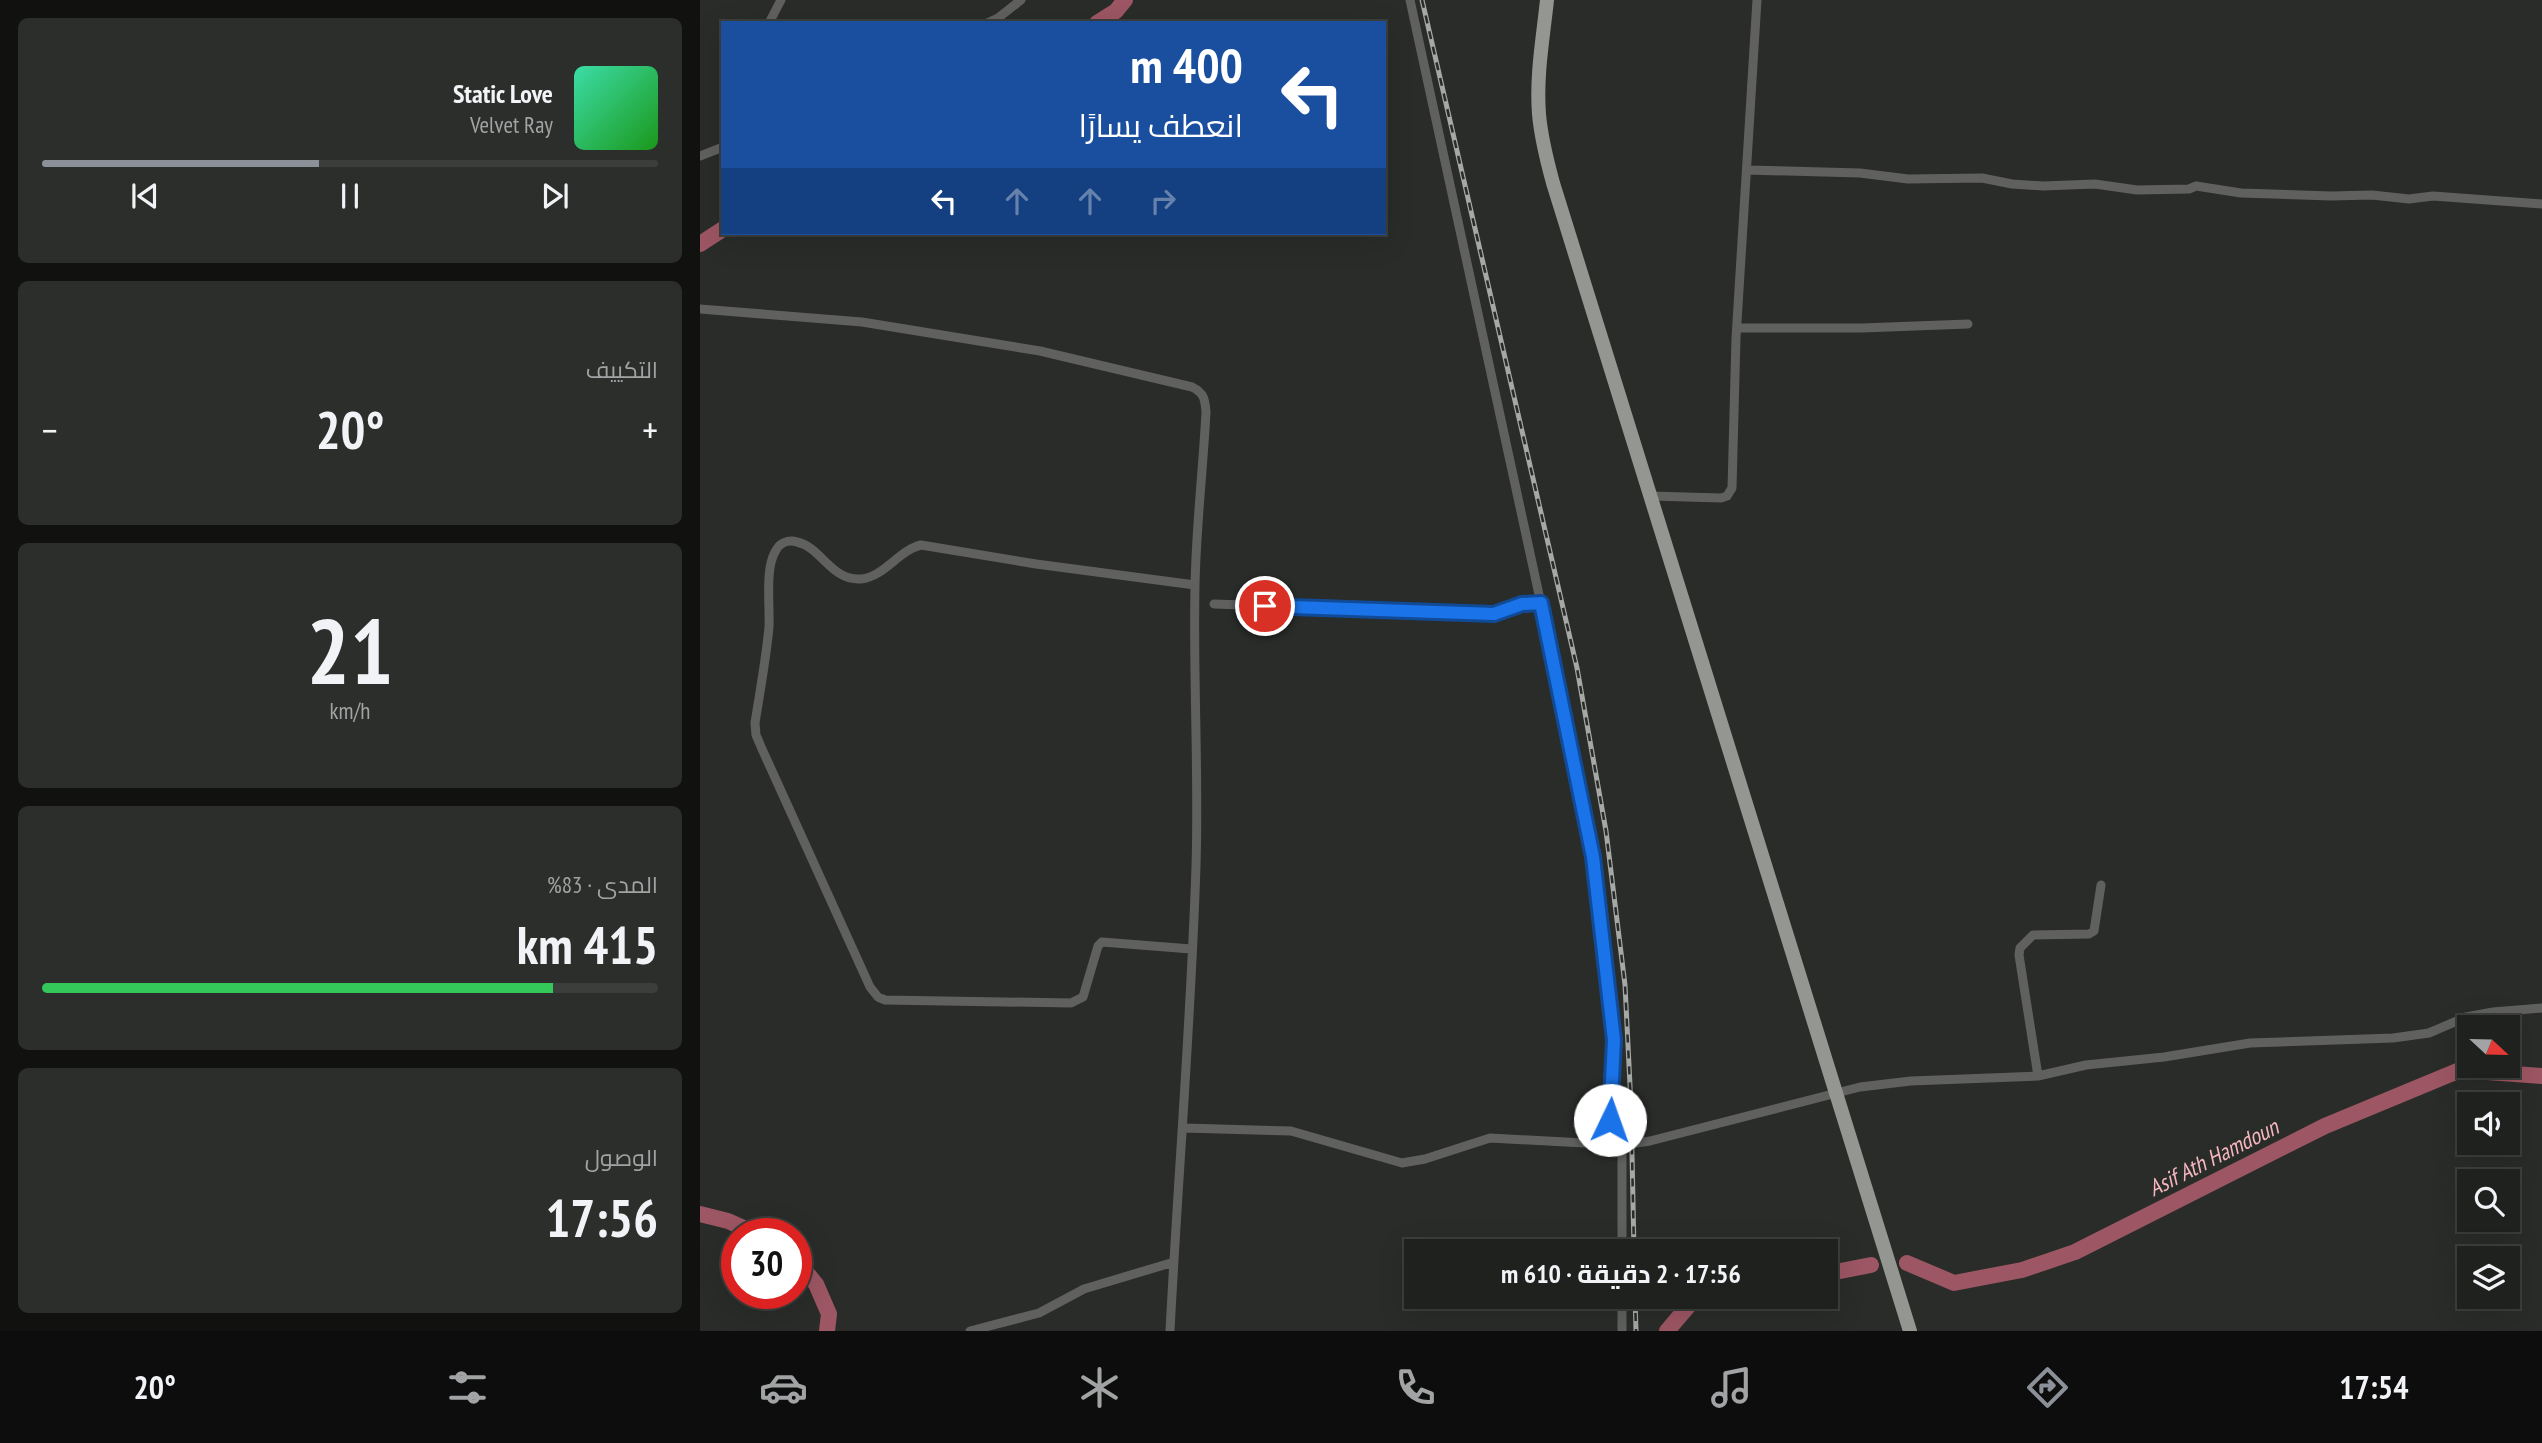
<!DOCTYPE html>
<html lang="ar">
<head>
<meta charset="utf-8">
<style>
	body { margin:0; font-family:"PT Sans Narrow",Cairo,sans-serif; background:#2c2e2b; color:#f1f3f6; direction:rtl; height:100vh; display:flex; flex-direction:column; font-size:26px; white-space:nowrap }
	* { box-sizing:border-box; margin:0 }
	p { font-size:23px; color:#a1a3a4 }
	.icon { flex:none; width:38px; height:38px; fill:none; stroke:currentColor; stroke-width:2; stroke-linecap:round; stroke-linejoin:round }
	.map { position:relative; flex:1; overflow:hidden; direction:ltr }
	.drawer { display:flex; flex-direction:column; gap:18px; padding:18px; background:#111210; width:700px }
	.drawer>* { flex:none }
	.banner { position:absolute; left:21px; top:21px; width:665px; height:214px; border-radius:0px; box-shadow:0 7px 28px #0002,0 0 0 2px #3c3e3c; direction:rtl; background:#1a4fa0; color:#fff; overflow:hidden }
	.needle { width:46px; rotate:112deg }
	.controls { position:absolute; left:1757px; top:1015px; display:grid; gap:14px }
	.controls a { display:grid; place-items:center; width:63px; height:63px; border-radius:0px; background:#1f211e; box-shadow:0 7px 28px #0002,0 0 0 2px #3c3e3c; font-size:35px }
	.speed { position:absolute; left:21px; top:1218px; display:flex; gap:14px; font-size:35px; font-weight:700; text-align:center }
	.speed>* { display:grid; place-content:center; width:91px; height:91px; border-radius:50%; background:#1f211e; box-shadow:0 7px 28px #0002,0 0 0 2px #3c3e3c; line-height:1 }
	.speed .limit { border:10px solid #d22; background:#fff; color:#111 }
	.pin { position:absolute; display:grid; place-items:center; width:60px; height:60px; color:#fff; margin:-30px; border:4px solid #fff; border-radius:50%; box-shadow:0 2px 7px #0007 }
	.me { position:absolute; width:77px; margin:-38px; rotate:3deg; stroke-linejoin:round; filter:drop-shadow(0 0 5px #0008) }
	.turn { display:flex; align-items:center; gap:24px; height:147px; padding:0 28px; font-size:32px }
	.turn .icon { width:91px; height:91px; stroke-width:2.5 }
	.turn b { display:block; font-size:49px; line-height:60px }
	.lanes { display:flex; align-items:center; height:66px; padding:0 28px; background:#0003; justify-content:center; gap:35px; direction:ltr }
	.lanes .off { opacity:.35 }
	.big { font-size:52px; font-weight:700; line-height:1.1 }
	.drawer .tile { flex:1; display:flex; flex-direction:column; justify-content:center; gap:10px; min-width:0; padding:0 24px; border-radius:10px; background:#2c2e2b }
	.drawer .dial { align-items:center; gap:0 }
	.dial b { font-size:91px; line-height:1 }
	.song { display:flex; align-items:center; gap:21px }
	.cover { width:84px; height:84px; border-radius:10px; background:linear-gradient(135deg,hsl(160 70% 55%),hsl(120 70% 35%)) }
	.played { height:7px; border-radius:4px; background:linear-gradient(90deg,#8c9099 45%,#3c3e3c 45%) }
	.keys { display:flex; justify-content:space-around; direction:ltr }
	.heat { display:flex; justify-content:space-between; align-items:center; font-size:38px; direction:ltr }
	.charge { height:10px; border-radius:5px; background:linear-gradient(90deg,#34c759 83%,#3c3e3c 0) }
	.trip { position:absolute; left:704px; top:1239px; width:434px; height:70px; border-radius:0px; background:#1f211e; box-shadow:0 7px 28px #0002,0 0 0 2px #3c3e3c; font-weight:700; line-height:70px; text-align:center; direction:rtl }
	.dock { display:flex; height:112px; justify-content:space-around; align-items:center; background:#0c0d0c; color:#a1a3a4 }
	.dock .icon { width:49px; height:49px }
	.dock .active { color:#8c9099 }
	.dock b { font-size:32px; color:#f1f3f6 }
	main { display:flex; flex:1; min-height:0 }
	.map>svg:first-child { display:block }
</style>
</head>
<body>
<main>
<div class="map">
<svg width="1842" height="1331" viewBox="0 0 1842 1331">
	<rect width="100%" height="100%" fill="#292c28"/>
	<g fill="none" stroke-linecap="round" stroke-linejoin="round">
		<path stroke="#9d5663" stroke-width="16" d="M397,23L416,11L425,0
			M0,244L23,229
			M0,1214L28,1221L57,1234
			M96,1260L116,1284L129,1314L127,1331
			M1207,1263L1254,1283L1322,1270L1375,1252L1625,1126L1760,1070L1842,1076
			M1125,1274L1171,1265
			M1008,1297L1027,1303L1047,1297
			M967,1331L996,1297"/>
		<path stroke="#60615f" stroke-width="9" d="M710,0L877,770L893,857L912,1008L913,1072L909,1144
			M69,23L81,0
			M287,23L298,18L321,0
			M0,156L23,147
			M1047,170L1160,173L1208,179L1282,178L1312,184L1343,186L1395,184L1437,190L1489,189L1496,186L1541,193L1631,196L1672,195L1709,199L1733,196L1842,204
			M0,309L162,322L340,351L492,387C504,393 505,399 506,412C503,470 496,528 495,586C493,679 499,773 496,866C491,1022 478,1176 470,1331
			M1037,328H1162L1268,324
			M950,496L1021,498L1027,496L1032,488L1036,338L1057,0
			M514,604L794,614L822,604L841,603
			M491,949L402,942L398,946L383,997L371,1003L185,1000L178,997L170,987L62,749L56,735L55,723C60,691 66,659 69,627C70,606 65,569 75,552C79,543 88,539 97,542C121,547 131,581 161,579C184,577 199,550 221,545L336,564L495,585
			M1338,1076L1319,955L1320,948L1333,935L1389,934L1394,931L1401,885
			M484,1128L591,1131L702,1163L725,1159L790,1138L922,1145L950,1141L1160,1087L1211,1081L1338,1076L1386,1065L1464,1057L1550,1043L1693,1038L1729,1033L1766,1017L1793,1012L1842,1008
			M922,1145V1251
			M922,1297V1331
			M270,1331L339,1313L384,1289L474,1262"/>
		<path stroke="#949692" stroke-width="14" d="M847,0C843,38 836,76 839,114C841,138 847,161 853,183L1210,1331"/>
		<g stroke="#a6a8a5" stroke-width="5">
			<path id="rail" d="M722,0L877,668L906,831L925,985L931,1105L934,1251
				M935,1297L936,1331"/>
		</g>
		<use href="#rail" stroke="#292c28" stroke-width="2.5" stroke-dasharray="8" stroke-linecap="butt"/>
	</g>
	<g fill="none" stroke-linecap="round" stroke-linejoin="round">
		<g stroke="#114b97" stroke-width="18">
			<path id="route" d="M565,606L794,614L822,604L841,603L893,857L914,1040L910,1120"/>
		</g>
		<use href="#route" stroke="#1a73e8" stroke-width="12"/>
	</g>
	<g text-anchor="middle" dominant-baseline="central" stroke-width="7" stroke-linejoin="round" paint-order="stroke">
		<g font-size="23" font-style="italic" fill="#f6b6bf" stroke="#292c28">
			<text transform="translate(1513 1157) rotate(-27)">Asif Ath Hamdoun</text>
		</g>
	</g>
</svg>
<div class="controls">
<a><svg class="needle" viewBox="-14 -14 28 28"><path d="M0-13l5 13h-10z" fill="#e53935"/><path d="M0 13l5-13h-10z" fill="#a1a3a4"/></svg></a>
<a><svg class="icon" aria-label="sound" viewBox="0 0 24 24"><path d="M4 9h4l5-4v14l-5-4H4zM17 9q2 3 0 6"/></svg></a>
<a><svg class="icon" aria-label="search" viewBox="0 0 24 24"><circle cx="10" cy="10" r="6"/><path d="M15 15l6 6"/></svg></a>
<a><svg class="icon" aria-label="layers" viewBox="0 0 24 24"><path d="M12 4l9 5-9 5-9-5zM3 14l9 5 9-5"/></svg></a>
</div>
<div class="speed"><div class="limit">30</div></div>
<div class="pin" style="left:565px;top:606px;background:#d93025"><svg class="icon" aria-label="arrive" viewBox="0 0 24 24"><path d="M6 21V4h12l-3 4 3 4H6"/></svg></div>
<svg class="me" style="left:910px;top:1120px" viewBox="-20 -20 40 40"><circle r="19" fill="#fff"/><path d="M0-13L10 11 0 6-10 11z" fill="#1a73e8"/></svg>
<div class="trip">17:56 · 2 دقيقة · 610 m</div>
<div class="banner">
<div class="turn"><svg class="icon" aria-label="left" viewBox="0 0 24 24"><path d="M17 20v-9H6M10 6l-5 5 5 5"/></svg><div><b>400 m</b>انعطف يسارًا</div></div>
<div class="lanes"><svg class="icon" aria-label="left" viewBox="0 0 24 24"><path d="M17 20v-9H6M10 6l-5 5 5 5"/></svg><svg class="icon off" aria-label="ahead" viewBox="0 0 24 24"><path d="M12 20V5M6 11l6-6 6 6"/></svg><svg class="icon off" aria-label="ahead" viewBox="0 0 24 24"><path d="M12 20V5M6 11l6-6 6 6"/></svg><svg class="icon off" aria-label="right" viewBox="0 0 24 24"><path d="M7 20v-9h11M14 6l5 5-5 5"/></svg></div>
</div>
</div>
<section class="drawer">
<div class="tile">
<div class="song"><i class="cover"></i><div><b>Static Love</b><p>Velvet Ray</p></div></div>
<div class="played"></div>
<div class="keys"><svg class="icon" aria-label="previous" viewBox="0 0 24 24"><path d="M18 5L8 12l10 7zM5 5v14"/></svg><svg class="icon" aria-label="pause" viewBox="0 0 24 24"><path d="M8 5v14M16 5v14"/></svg><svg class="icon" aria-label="next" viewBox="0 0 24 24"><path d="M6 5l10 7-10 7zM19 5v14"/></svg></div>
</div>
<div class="tile"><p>التكييف</p>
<div class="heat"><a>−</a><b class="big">20°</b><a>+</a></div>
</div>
<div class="tile dial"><b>21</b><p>km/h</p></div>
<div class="tile"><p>المدى · 83%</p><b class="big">415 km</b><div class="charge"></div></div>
<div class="tile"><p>الوصول</p><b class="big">17:56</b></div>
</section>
</main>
<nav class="dock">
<b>17:54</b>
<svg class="icon active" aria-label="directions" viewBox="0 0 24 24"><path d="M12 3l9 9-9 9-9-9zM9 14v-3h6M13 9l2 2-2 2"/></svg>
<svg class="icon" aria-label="music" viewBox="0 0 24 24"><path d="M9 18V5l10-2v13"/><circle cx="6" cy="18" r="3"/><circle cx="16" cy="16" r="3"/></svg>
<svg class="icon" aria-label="phone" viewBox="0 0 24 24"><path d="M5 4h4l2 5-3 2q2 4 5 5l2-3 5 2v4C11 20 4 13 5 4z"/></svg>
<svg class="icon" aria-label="climate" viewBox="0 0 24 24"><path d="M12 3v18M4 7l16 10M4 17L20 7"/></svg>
<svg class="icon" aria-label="car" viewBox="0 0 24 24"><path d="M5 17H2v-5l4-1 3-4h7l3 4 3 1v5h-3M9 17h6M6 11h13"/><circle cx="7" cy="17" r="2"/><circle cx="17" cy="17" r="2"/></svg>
<svg class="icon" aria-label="filters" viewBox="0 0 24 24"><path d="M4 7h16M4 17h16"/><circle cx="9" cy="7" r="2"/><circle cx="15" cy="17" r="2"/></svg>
<b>20°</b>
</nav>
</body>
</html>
